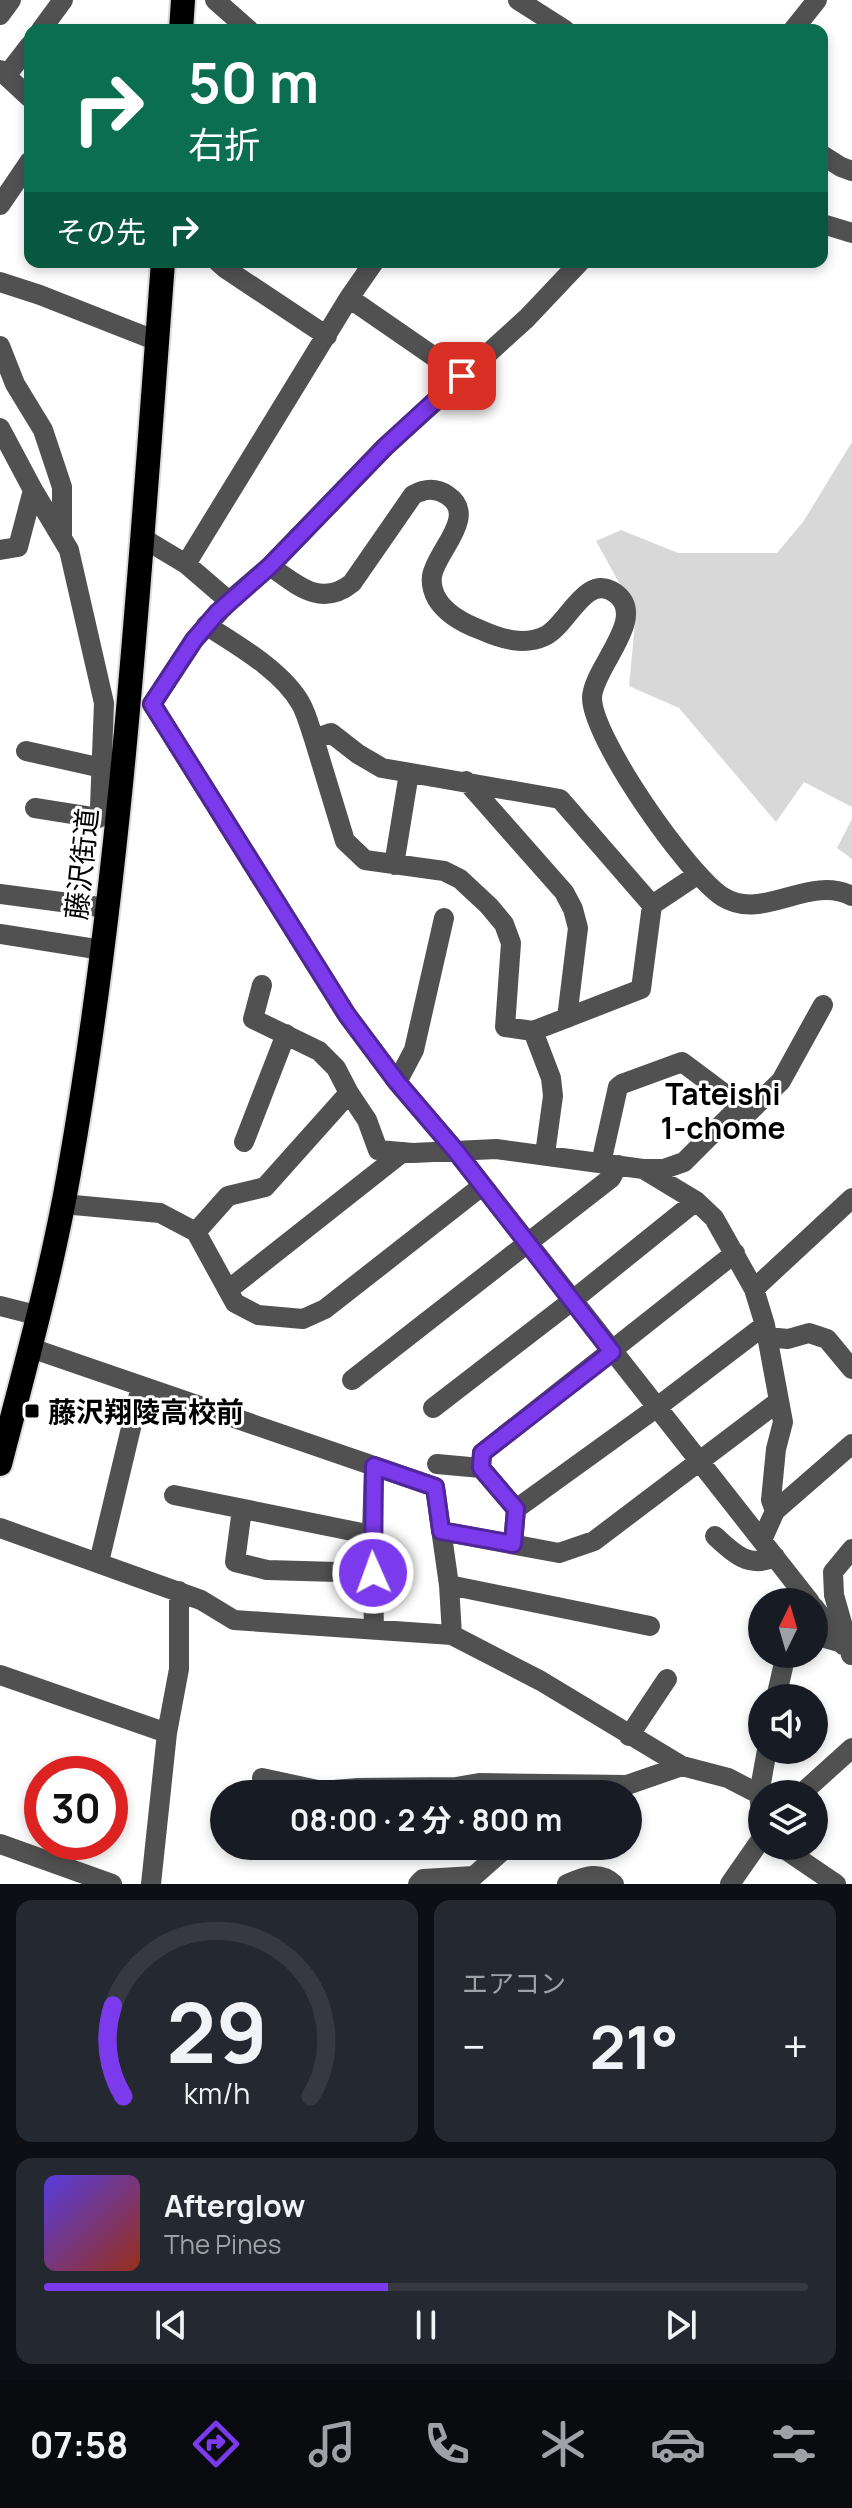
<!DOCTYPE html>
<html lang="ja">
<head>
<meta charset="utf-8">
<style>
	body { margin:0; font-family:Manrope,"Noto Sans JP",sans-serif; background:#242831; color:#f1f3f6; height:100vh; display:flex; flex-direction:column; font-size:30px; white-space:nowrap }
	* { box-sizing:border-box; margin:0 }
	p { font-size:26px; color:#9ea1a6 }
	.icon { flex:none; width:44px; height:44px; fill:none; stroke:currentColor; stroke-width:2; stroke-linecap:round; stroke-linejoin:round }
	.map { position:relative; height:1884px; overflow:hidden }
	.side { display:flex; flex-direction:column; gap:16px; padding:16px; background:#0d0f14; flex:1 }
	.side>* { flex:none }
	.top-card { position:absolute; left:24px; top:24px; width:804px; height:244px; border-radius:16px; box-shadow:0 4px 12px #0003; background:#0b6e4f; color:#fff; overflow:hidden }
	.needle { width:52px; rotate:5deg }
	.fabs { position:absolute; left:748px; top:1588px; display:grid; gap:16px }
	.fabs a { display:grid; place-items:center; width:80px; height:80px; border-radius:50%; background:#171b24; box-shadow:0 4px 12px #0003; font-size:40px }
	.speed { position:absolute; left:24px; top:1756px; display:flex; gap:16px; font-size:40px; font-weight:700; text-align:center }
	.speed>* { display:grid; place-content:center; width:104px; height:104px; border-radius:50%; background:#171b24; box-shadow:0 4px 12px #0003; line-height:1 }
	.speed .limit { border:12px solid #d22; background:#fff; color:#111 }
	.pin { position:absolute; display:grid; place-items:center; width:68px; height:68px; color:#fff; margin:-34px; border-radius:16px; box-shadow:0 4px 12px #0006 }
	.me { position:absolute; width:88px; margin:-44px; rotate:358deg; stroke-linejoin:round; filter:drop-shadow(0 0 6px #0008) }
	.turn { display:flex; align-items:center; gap:28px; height:168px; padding:0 32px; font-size:36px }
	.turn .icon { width:104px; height:104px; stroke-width:2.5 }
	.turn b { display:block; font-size:56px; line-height:68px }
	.then { display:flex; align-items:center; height:76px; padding:0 32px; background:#0003; gap:16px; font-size:30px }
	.big { font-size:60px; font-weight:700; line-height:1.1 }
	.side .card { flex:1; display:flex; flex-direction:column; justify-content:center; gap:12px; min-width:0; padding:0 28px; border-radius:16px; background:#242831 }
	.side .dial { align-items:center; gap:0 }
	.dial svg { height:208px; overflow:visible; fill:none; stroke:#363941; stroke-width:7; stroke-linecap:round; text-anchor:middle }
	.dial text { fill:#f1f3f6; stroke:none }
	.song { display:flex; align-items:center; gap:24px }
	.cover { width:96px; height:96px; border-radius:12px; background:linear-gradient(135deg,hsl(250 70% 55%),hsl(10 70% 35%)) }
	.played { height:8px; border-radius:4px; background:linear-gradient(90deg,#7c3aed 45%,#363941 45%) }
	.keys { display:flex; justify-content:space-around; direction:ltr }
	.heat { display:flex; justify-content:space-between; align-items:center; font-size:44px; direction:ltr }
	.side .tiles { flex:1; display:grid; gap:16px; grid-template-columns:1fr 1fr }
	.card:last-child { grid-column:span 2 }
	.trip { position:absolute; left:210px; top:1780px; width:432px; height:80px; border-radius:40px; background:#171b24; box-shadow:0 4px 12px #0003; font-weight:700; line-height:80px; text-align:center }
	.tabs { display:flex; height:128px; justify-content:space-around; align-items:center; background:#090b0e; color:#9ea1a6 }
	.tabs .icon { width:56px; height:56px }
	.tabs .active { color:#7c3aed }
	.tabs b { font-size:36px; color:#f1f3f6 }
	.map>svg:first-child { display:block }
</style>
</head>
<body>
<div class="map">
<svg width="852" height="1884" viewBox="0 0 852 1884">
	<rect width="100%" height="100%" fill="#fff"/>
	<path fill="#d8d8d8" d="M852,442V807L804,782L776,822L679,708L629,686L636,613L596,541L621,530L678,553H777L803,522Z
		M852,819V859L837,848Z"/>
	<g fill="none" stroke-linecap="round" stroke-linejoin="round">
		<g stroke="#dbdbdb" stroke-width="28">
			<path id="highway" d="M181,30L183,0
				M0,1464C25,1367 52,1271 69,1173C122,872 140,566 163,262"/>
		</g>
		<path stroke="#515151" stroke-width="20" d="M215,0L249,30
			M518,0L565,30
			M0,15L11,0
			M41,30L63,0
			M793,30L817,0
			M0,70L30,98
			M6,76L30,45
			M822,155L841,167L852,171
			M0,205L30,161
			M826,225L852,233
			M218,262L226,269L327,336
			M0,282L40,295L157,341
			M349,298L462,376
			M0,346L15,384L43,430L62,487V536
			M0,428L33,490L69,550L104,703L100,807L118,808
			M141,537L186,564L229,601
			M0,550L18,547L33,490
			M186,564L349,298L374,262
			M270,566C297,585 321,608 352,583L413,495C424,489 435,487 447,495C479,516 436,551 432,576C431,584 433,592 437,599C446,614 465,624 481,630C501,639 524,646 545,636C568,625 585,572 615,593C649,617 594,666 592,697C591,737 688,875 723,897C763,922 809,874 852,896
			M206,625C237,645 283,671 301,704C307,715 310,728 314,739
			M152,704L347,1015L397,1082L455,1150L810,1602
			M152,704L194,640L229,601L270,566L385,447L527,318L580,262
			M331,733L358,754L382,768L560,799L652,905L641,989L533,1031L505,1027L511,943L504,924L489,906L460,879L444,871L365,860L345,841L314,739Z
			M26,751L102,768
			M466,781L564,892L573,909L578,928L567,1018
			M35,808L98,818L100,807
			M394,865L409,773
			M0,894L107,908
			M652,905L697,875
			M0,934L102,950
			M533,1031L551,1078L553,1096L545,1154
			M397,1082L414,1050L444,918
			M349,1093L367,1120L378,1150L413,1153L496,1149L643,1169L696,1201L714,1218L754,1289L765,1325L783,1422L776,1449L771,1500L775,1511L762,1540
			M244,1142L286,1034
			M601,1163L618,1087L622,1084L682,1062L749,1112L781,1081L823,1005
			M643,1169H664L684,1162L740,1106
			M63,1204L160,1213L196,1232L235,1303L258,1315L303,1319L325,1309L482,1186
			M196,1232L228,1196L265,1187L349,1093L336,1068L319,1051L253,1019L262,985
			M754,1289L852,1198
			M228,1290L403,1152
			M0,1306L40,1316
			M767,1337L788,1339L809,1333L827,1339L852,1369
			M31,1348L435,1487L449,1585L452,1635
			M352,1380L611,1178L618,1165
			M433,1408L573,1300L696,1201
			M437,1464L481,1468
			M374,1466L372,1535L374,1630
			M174,1495L372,1535
			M242,1509L235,1562L267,1570L373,1573
			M516,1509L656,1408L765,1325
			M775,1511L852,1444
			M0,1528L201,1600L234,1620L452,1635L541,1681L682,1766L728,1778L759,1794
			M441,1531L559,1553L594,1541L779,1401
			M715,1536C733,1553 749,1569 775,1557
			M513,1544L516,1509L481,1468L482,1453L735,1253
			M99,1562L141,1386
			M449,1585L650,1626
			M814,1607L843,1645
			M814,1635L842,1643
			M851,1655L834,1595L833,1572L852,1549
			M0,1675L167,1733
			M776,1698L786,1654
			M629,1736L667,1679
			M262,1778L322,1791L358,1788L456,1787L479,1783L627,1785L682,1766
			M801,1794L852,1748
			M762,1819L759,1794L767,1750
			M0,1844L112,1884
			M780,1846L836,1884
			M151,1884L167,1733L179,1669V1591
			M418,1884L423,1879L474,1876L508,1846
			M567,1884C584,1877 599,1870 614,1884
			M730,1884L762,1838"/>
		<use href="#highway" stroke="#000" stroke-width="24"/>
	</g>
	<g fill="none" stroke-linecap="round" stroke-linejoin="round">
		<g stroke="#51269a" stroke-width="20">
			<path id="route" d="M373,1573L374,1466L435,1487L441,1531L513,1544L516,1509L481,1468L482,1453L612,1352L455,1150L397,1082L347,1015L152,704L194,640L217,613L270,566L385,447L462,376"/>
		</g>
		<use href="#route" stroke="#7c3aed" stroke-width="14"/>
	</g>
	<rect fill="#000" stroke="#fff" stroke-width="3" x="24" y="1403" width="16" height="16" rx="4"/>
	<g text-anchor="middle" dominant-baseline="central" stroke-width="6" stroke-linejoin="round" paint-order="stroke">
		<g font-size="28" fill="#000" stroke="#fff">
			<text transform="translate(81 864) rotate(-84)">藤沢街道</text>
		</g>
		<g font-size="28" font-weight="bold" fill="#000" stroke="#fff" text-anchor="start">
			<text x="48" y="1411">藤沢翔陵高校前</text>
		</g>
		<g font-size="30" font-weight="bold" fill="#000" stroke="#fff">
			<text x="723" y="1093">Tateishi<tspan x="723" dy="34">1-chome</tspan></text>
		</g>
	</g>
</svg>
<div class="fabs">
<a><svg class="needle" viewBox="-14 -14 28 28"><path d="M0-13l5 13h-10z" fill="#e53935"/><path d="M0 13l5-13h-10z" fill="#9ea1a6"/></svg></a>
<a><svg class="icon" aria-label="sound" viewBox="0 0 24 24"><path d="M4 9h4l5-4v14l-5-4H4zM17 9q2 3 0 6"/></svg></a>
<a><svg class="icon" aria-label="layers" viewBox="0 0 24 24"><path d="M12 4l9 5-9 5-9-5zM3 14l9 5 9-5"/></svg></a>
</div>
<div class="speed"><div class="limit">30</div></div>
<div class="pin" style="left:462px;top:376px;background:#d93025"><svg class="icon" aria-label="arrive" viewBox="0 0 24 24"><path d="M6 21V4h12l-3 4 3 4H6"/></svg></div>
<svg class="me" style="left:373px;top:1573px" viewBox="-20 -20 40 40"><circle r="17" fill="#7c3aed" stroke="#fff" stroke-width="3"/><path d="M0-11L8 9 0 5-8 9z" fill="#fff"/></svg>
<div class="trip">08:00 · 2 分 · 800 m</div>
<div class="top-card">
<div class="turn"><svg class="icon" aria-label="right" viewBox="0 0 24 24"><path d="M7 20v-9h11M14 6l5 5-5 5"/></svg><div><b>50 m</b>右折</div></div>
<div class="then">その先<svg class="icon" aria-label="right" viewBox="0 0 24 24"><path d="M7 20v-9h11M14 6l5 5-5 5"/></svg></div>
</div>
</div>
<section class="side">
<div class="tiles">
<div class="card dial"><svg viewBox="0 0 100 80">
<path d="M14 69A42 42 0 1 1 86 69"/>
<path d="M14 69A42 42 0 0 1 10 34" stroke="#7c3aed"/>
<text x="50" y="56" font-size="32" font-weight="700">29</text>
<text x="50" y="72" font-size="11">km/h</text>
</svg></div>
<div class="card"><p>エアコン</p>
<div class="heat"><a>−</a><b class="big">21°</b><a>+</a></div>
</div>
<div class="card">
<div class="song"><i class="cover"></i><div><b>Afterglow</b><p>The Pines</p></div></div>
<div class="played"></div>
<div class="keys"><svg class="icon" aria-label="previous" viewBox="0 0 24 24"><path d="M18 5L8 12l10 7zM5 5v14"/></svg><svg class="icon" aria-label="pause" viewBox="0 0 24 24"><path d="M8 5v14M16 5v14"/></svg><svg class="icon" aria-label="next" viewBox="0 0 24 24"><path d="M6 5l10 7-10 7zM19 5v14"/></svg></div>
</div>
</div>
</section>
<nav class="tabs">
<b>07:58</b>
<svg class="icon active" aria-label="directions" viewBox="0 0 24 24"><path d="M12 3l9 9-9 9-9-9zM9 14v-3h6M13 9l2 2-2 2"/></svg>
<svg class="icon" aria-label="music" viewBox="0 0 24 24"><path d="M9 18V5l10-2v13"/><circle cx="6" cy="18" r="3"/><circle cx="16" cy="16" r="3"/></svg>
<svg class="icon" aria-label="phone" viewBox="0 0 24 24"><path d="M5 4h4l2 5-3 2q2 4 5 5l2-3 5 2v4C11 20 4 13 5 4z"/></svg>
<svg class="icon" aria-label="climate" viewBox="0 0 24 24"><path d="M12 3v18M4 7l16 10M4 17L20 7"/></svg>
<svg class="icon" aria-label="car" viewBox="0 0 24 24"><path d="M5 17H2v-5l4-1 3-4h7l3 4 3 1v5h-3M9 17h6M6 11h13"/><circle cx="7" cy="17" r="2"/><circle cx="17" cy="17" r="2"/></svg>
<svg class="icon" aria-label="filters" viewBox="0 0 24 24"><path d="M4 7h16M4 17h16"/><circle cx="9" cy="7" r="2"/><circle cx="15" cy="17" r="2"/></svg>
</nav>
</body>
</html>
